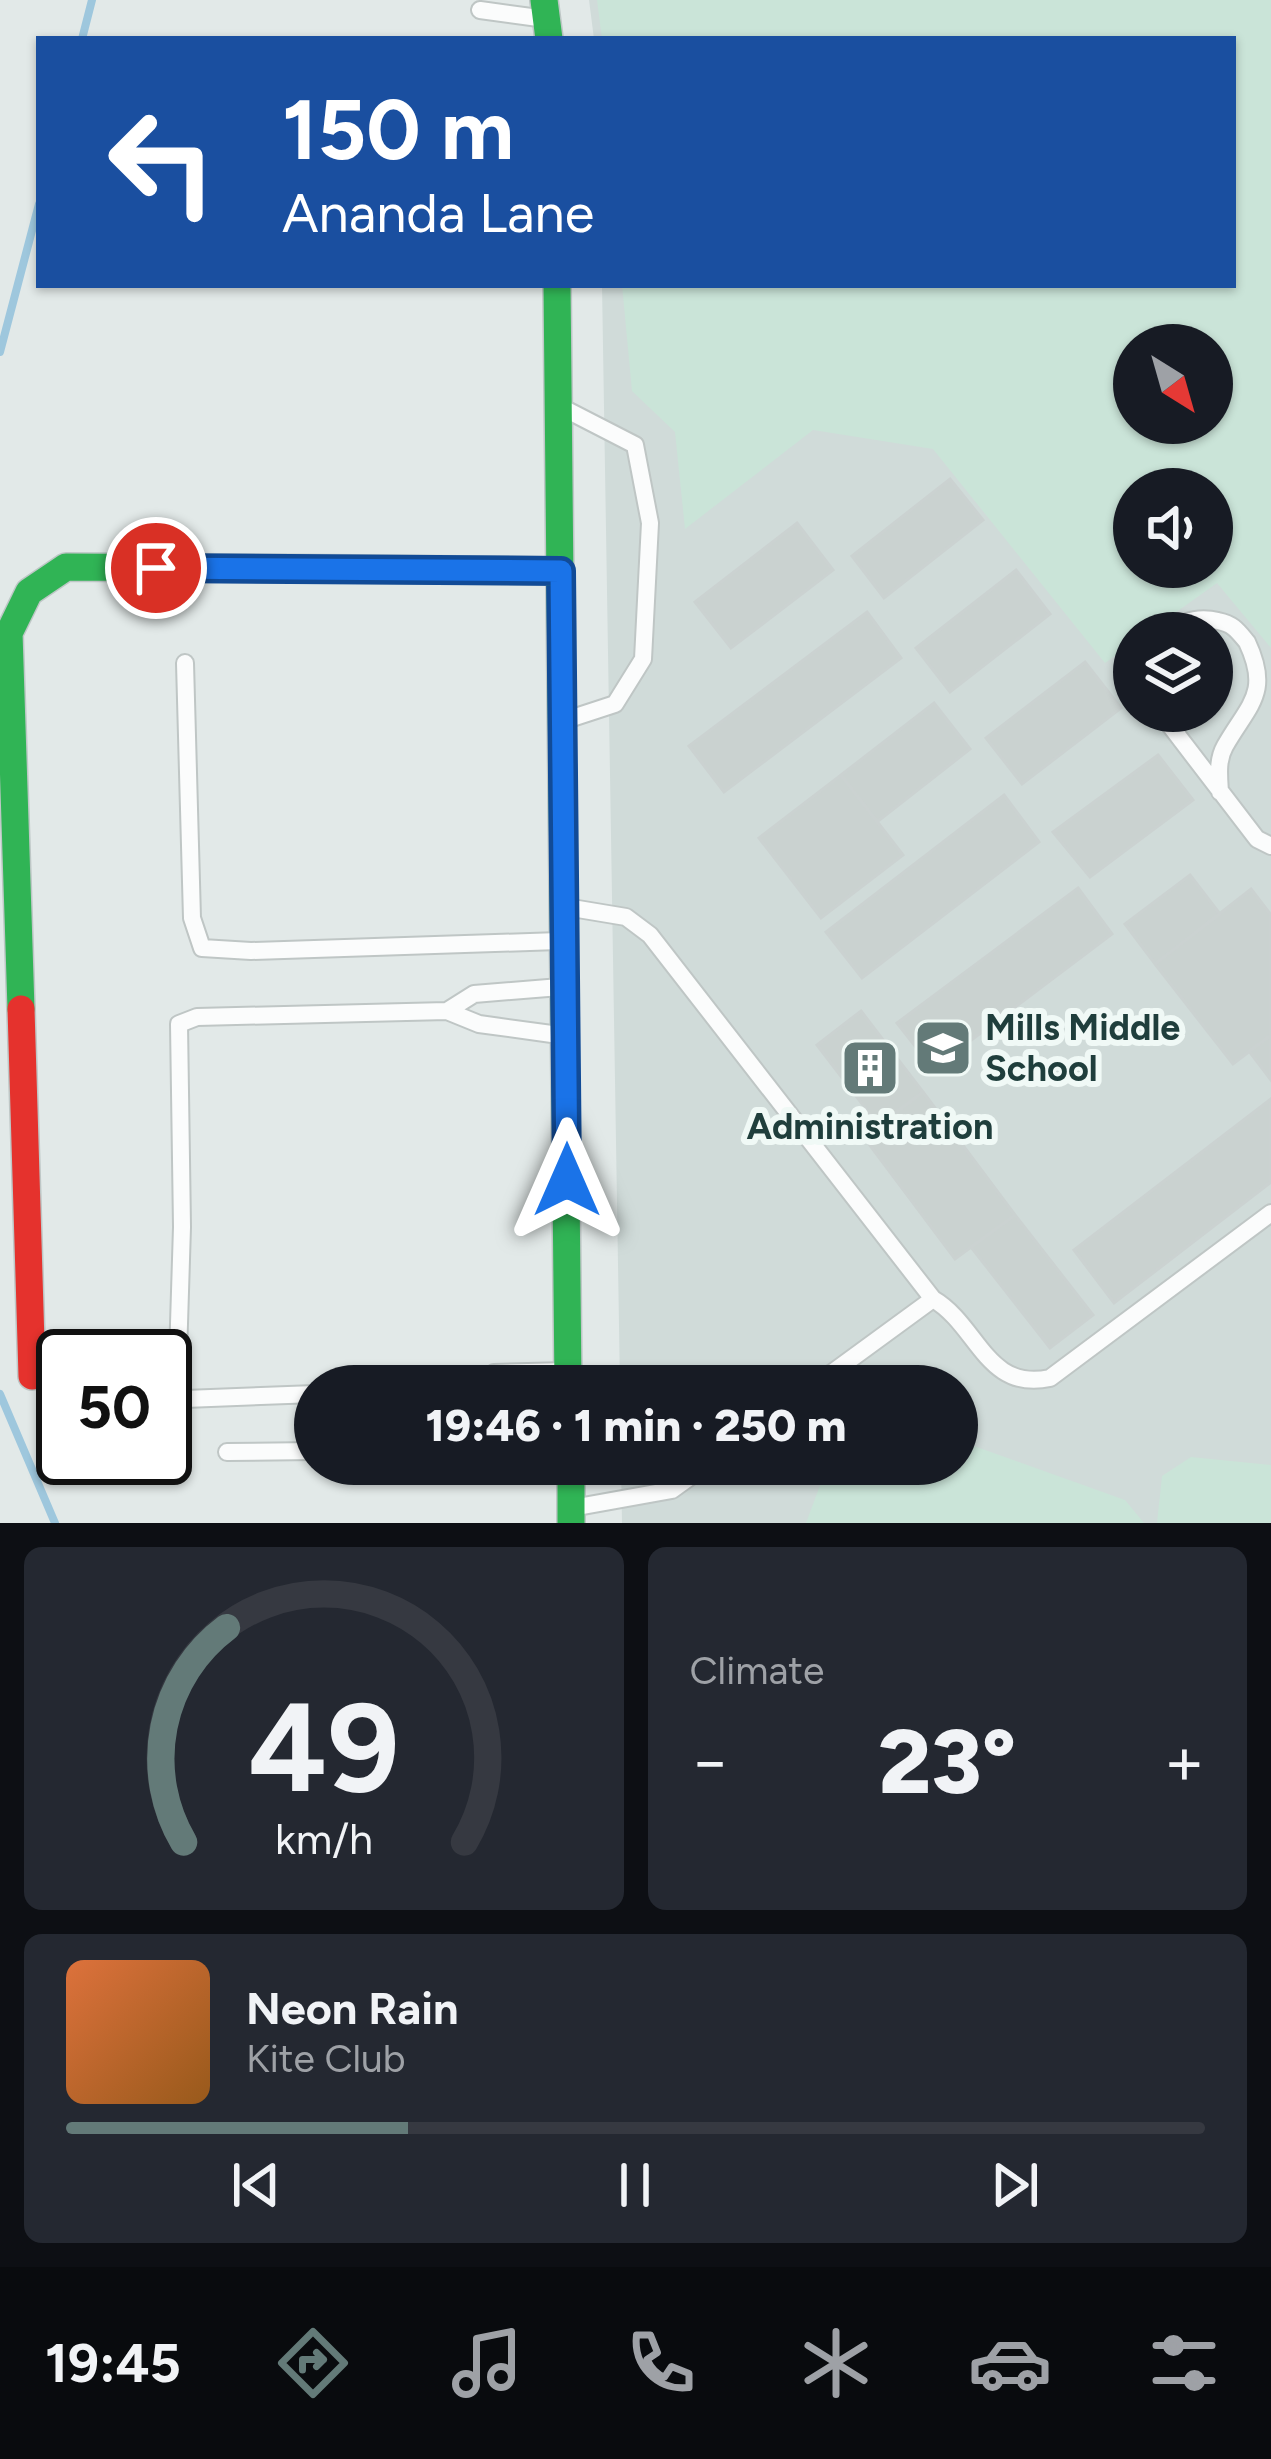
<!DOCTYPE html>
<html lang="en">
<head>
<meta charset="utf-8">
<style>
	body { margin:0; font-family:Figtree,sans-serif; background:#242831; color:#f1f3f6; height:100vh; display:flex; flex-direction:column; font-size:45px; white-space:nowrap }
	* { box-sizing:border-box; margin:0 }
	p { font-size:39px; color:#9ea1a6 }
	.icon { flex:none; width:66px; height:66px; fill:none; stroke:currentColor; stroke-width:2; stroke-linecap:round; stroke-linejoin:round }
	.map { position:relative; height:1523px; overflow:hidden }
	.side { display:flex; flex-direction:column; gap:24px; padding:24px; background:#0d0f14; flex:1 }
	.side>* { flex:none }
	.banner { position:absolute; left:36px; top:36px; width:1200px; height:252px; border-radius:0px; box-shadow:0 3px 9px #0004; background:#1a4fa0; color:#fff; overflow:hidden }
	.needle { width:78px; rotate:143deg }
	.controls { position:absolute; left:1113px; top:324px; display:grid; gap:24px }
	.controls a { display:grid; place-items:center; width:120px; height:120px; border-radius:50%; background:#171b24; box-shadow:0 3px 9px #0004; font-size:60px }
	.speed { position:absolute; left:36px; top:1329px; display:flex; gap:24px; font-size:60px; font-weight:700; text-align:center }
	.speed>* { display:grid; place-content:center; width:156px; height:156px; border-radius:50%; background:#171b24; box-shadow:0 3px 9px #0004; line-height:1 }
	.speed .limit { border:6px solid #111; border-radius:18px; background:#fff; color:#111 }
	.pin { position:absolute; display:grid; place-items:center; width:102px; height:102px; color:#fff; margin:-51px; border:6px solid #fff; border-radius:50%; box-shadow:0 3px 12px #0007 }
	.me { position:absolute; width:132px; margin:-66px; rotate:0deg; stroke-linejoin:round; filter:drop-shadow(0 0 9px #0008) }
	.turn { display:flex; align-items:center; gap:42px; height:252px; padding:0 48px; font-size:54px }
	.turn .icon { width:156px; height:156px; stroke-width:2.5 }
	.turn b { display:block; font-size:84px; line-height:102px }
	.big { font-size:90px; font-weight:800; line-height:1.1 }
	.side .widget { flex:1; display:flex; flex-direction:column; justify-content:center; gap:18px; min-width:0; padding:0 42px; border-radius:18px; background:#242831 }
	.side .dial { align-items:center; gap:0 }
	.dial svg { height:312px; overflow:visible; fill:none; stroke:#363941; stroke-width:7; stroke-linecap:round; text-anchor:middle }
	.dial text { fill:#f1f3f6; stroke:none }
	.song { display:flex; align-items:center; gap:36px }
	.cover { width:144px; height:144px; border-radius:18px; background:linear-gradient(135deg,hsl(20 70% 55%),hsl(30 70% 35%)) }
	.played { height:12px; border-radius:6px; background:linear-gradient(90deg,#637a78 30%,#363941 30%) }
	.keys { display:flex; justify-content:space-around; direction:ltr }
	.heat { display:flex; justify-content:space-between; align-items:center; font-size:66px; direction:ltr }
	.side .tiles { flex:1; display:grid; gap:24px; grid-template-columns:1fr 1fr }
	.widget:last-child { grid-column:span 2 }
	.trip { position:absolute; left:294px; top:1365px; width:684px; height:120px; border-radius:60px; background:#171b24; box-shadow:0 3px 9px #0004; font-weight:800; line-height:120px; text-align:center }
	.dock { display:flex; height:192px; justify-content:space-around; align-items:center; background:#090b0e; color:#9ea1a6 }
	.dock .icon { width:84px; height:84px }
	.dock .active { color:#637a78 }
	.dock b { font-size:54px; color:#f1f3f6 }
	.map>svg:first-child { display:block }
</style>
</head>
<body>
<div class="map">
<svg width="1271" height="1523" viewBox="0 0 1271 1523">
	<rect width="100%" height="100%" fill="#e2e9e8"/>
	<path fill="#d0dbd9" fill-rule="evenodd" d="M589,0H1271V1523H622L621,1464H957V1386H620L602,285H1233V39H594ZM1134,345H1212V423H1134ZM1134,489H1212V567H1134ZM1134,633H1212V711H1134Z"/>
	<path fill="#cae4d8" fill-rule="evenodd" d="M597,0H1271V648L1217,583L1147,633H1134V642L1105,663L933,449L813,430L685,529L675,432L632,391L622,285H1233V39H602ZM1134,345H1212V423H1134ZM1134,489H1212V567H1134Z
		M957,1440L1125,1500L1144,1523H806L828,1464H957Z
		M1191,1457L1271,1465V1523H1157L1162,1476Z"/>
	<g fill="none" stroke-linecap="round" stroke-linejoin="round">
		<path stroke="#9ec7dd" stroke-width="8" d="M82,39L92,0
			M0,352L39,204
			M0,1394L55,1523"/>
	</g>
	<path fill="#cad2d0" stroke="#cbd2d1" stroke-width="3" d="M950,479L983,520L884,598L852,556Z
		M797,523L833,570L731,648L695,602Z
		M1016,570L1050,614L950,692L916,648Z
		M867,612L901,658L724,792L689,746Z
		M1085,662L1121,708L1022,784L986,738Z
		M934,703L970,749L877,822L841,775Z
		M1158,755L1193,800L1090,877L1053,832Z
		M841,775L903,855L821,918L759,838Z
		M1004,795L1039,842L862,978L826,932Z
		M1190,875L1220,914L1155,964L1125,924Z
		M1078,888L1112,934L933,1069L897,1023Z
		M1251,889L1271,915V1035L1233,1064L1155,964Z
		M861,1011L923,1092L879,1126L817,1045Z
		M1271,1035V1080L1249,1051Z
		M923,1092L1015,1215L955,1259L863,1136Z
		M1271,1099V1182L1114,1303L1074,1250Z
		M1015,1215L1093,1315L1050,1348L971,1247Z"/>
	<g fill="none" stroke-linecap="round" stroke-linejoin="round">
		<g stroke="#bfc6c5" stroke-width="20">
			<path id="lane" d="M480,10L546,19
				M561,407L635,445L650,523L643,659L615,704L563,721
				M1166,633C1182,621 1198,616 1218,621C1233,624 1237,630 1247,642C1271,693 1249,704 1225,746C1217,760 1219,776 1220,792
				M185,663L192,918L202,948L251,951L559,941
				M1159,711L1257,839L1271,846
				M566,907L626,917L650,935L933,1299C978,1325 986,1392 1050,1378L1271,1213
				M447,1011L474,994L560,987
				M476,1386L494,1373L567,1371
				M814,1386L933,1299
				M315,1394L185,1399L177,1388L182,1227L179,1024L197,1017L447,1011L479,1024L559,1035
				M227,1452L315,1451
				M572,1508L672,1490L708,1464"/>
		</g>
		<g stroke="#bec7c6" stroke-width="30">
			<path id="fast" d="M544,0L549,39
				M557,285L568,1386
				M21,1009L9,633L29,592L66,567L355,569
				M571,1464V1523"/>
		</g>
		<g stroke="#bec7c6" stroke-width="30">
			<path id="jam" d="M355,569L561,571
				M21,1009L32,1376"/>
		</g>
		<use href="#lane" stroke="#fbfcfc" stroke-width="16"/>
		<use href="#fast" stroke="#30b455" stroke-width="27"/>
		<use href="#jam" stroke="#e5322d" stroke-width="27"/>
	</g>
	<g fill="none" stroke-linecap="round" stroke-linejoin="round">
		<g stroke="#114b97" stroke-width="30">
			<path id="route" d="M156,568L561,571L567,1180"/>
		</g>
		<use href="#route" stroke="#1a73e8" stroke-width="21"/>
	</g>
	<defs>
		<g id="school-square" transform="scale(3)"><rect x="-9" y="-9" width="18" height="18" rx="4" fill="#637a78" stroke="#f0f9f6"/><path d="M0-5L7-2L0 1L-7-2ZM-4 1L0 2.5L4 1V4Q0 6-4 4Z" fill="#fff"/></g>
		<g id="building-square" transform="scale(3)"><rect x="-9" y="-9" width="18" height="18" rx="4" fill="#637a78" stroke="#f0f9f6"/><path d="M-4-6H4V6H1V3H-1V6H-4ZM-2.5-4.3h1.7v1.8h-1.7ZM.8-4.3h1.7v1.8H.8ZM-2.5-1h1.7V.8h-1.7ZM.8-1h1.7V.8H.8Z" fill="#fff"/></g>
	</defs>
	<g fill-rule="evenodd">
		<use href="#school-square" x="943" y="1048"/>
		<use href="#building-square" x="870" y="1068"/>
	</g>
	<g text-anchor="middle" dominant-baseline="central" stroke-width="12" stroke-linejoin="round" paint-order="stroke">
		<g font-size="36" font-weight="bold" fill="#1f3e3c" stroke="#f0f9f6" text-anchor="start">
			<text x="985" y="1027">Mills Middle<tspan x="985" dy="41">School</tspan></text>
			<text x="870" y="1126" text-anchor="middle">Administration</text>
		</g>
	</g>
</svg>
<div class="controls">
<a><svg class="needle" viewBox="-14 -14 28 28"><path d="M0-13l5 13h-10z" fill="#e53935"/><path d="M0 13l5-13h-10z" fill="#9ea1a6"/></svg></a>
<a><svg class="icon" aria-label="sound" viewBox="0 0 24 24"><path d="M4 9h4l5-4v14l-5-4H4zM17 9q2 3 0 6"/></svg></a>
<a><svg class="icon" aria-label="layers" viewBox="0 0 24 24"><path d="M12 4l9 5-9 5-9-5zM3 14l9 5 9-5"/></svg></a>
</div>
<div class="speed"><div class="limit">50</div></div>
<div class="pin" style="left:156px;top:568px;background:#d93025"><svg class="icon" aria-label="arrive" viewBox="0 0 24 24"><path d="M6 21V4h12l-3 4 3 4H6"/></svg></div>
<svg class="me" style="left:567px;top:1180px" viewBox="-20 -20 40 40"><path d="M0-17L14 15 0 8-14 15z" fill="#1a73e8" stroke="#fff" stroke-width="4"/></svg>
<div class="trip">19:46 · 1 min · 250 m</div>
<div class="banner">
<div class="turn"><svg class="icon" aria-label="left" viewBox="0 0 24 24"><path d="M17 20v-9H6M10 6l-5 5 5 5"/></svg><div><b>150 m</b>Ananda Lane</div></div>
</div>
</div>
<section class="side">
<div class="tiles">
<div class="widget dial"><svg viewBox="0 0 100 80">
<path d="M14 69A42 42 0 1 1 86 69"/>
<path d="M14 69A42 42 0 0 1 25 14" stroke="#637a78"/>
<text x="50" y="56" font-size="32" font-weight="700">49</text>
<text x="50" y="72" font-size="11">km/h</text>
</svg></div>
<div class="widget"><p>Climate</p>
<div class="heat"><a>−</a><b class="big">23°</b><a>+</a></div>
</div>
<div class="widget">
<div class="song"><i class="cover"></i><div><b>Neon Rain</b><p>Kite Club</p></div></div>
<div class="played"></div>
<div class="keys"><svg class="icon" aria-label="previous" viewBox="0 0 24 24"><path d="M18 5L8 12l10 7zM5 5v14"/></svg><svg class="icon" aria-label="pause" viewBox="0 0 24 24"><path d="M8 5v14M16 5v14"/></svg><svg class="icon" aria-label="next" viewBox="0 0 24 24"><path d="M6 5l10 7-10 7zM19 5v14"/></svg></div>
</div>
</div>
</section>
<nav class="dock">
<b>19:45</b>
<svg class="icon active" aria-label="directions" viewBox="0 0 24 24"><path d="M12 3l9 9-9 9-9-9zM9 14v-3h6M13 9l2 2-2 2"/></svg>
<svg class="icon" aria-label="music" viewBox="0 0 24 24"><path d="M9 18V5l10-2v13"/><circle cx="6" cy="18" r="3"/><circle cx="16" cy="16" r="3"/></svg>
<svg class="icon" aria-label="phone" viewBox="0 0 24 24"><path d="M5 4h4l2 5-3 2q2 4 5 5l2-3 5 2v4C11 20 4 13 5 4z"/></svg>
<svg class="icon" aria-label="climate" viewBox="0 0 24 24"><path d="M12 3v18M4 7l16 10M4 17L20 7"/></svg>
<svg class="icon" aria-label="car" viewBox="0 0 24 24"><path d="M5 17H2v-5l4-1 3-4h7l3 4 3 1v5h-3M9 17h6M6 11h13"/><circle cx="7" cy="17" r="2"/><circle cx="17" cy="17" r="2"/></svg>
<svg class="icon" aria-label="filters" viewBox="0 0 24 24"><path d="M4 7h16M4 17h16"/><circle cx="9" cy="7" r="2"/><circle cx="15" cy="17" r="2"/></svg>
</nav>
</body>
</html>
